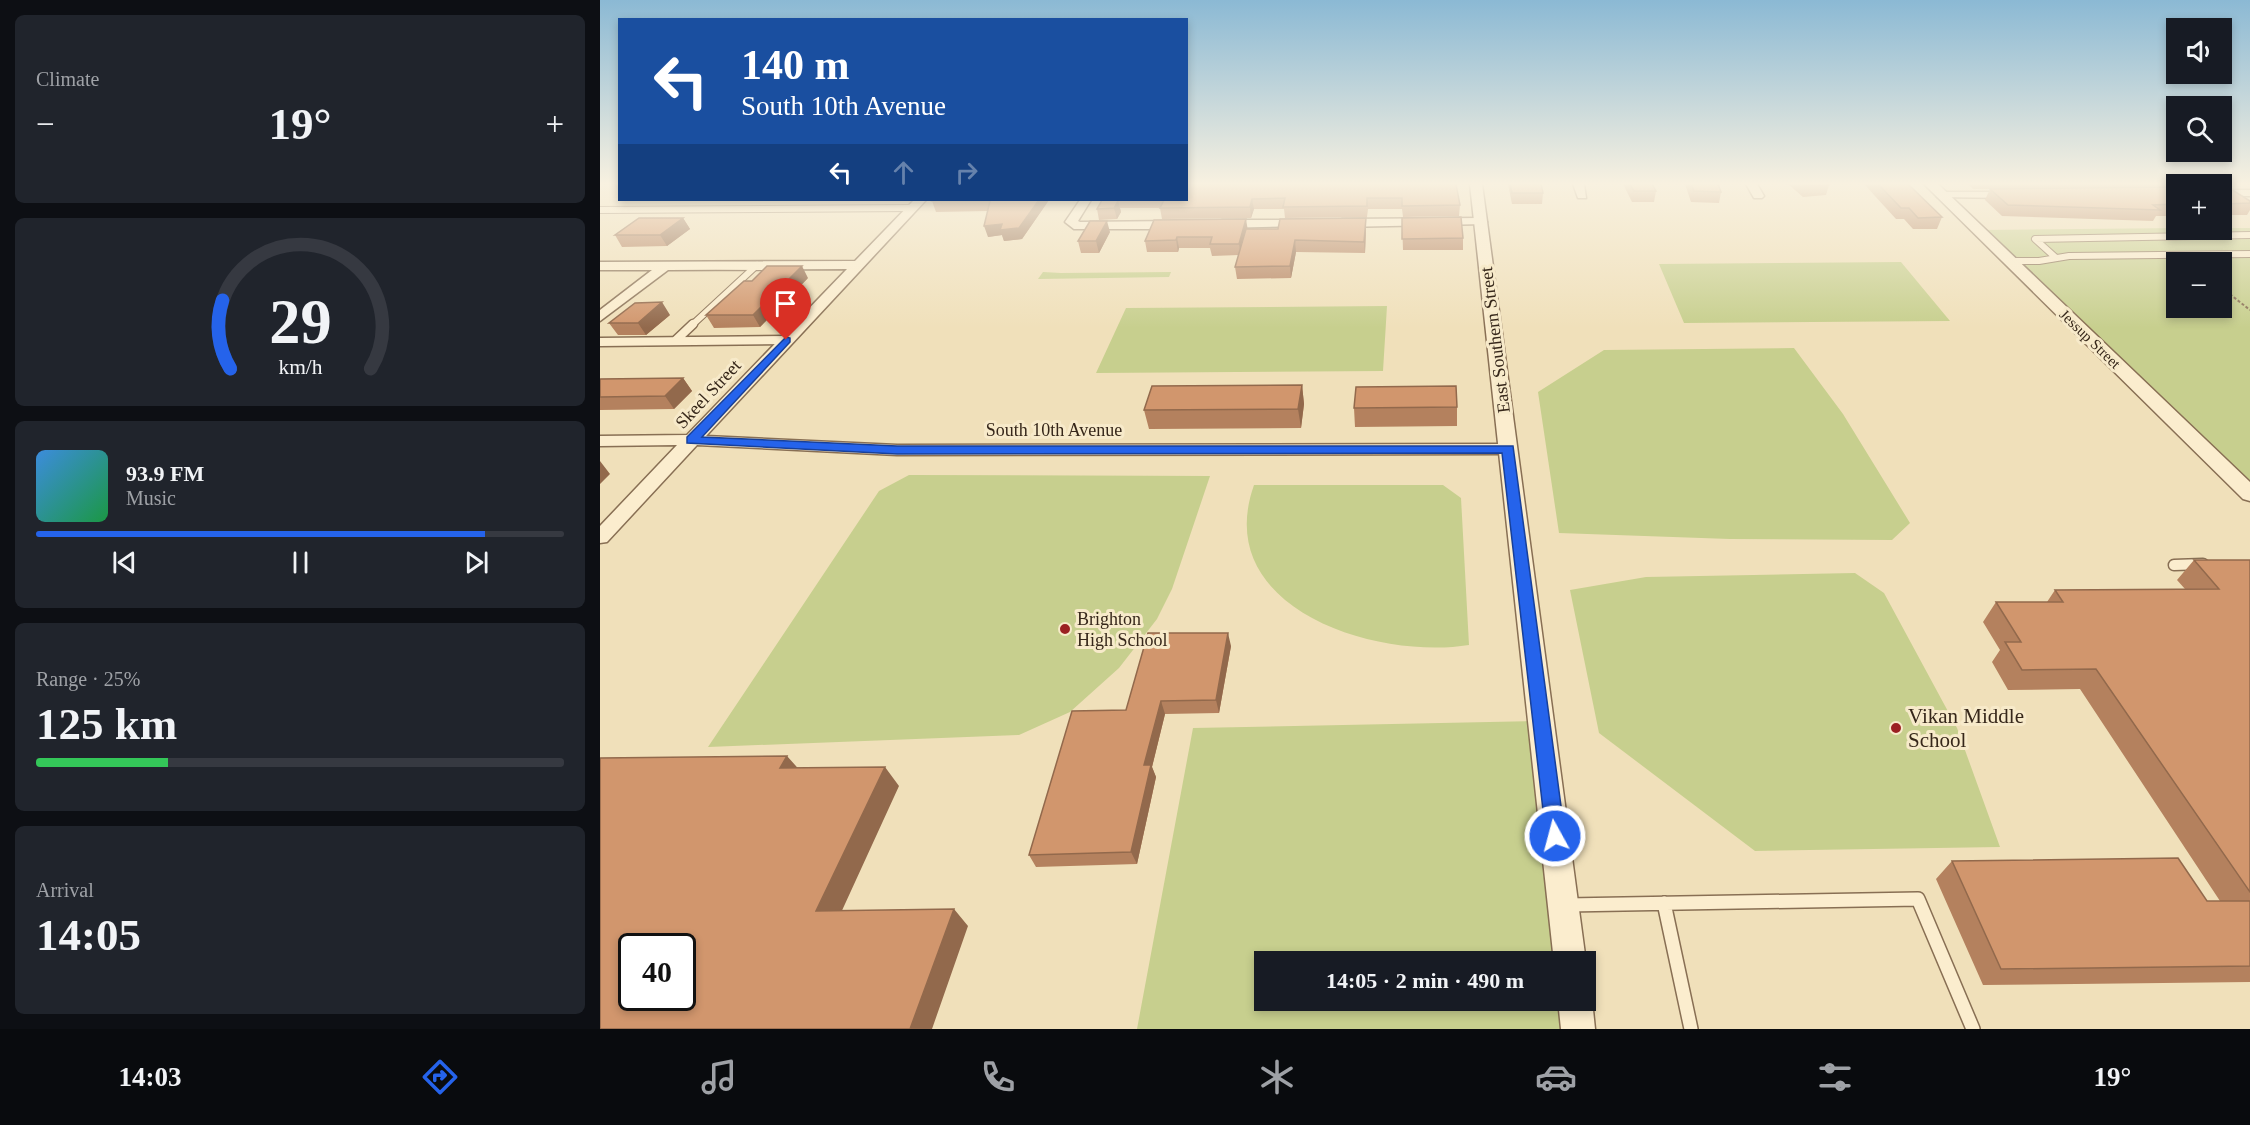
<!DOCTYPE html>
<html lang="en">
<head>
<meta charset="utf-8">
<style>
	body { margin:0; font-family:Georgia,serif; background:#20242c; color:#f1f3f6; height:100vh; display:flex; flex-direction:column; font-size:22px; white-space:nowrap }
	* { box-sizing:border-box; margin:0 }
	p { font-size:20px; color:#9ea1a6 }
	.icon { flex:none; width:33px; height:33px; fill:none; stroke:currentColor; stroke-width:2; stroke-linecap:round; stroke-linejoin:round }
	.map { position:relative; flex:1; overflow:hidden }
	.panel { display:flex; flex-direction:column; gap:15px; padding:15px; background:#0d0f14; width:600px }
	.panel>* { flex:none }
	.hud { position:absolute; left:18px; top:18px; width:570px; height:183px; border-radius:0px; box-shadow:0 3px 9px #0003; background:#1a4fa0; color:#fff; overflow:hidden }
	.controls { position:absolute; left:1566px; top:18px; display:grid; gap:12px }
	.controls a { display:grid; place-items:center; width:66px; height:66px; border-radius:0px; background:#171b24; box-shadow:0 3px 9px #0003; font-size:30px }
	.speed { position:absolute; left:18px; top:933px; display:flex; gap:12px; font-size:30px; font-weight:700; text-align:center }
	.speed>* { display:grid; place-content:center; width:78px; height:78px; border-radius:50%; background:#171b24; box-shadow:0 3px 9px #0003; line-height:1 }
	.speed .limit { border:3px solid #111; border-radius:9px; background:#fff; color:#111 }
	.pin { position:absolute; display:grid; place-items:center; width:51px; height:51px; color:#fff; margin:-62px -26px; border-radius:50% 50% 50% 0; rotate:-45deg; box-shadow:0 0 6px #0007 }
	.pin .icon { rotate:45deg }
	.me { position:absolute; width:66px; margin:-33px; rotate:353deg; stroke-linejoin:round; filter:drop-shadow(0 0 4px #0008) }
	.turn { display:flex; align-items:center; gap:21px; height:126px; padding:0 24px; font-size:27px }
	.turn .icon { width:78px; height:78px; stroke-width:2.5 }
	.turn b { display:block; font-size:42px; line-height:51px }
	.lanes { display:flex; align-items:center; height:57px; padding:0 24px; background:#0003; justify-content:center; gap:30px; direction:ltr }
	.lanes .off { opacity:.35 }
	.big { font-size:45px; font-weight:600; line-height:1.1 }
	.panel .widget { flex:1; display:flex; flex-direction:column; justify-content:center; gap:9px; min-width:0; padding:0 21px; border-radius:9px; background:#20242c }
	.panel .dial { align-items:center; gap:0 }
	.dial svg { height:156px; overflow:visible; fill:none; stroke:#363941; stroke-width:7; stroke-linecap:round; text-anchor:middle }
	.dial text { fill:#f1f3f6; stroke:none }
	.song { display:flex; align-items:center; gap:18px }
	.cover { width:72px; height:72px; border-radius:9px; background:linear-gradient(135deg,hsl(210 70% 55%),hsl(140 70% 35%)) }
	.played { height:6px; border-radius:3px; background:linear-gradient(90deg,#2563eb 85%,#363941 85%) }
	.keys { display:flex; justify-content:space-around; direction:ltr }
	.heat { display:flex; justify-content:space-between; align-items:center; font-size:33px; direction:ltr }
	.charge { height:9px; border-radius:4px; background:linear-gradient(90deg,#34c759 25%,#363941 0) }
	.trip { position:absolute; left:654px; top:951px; width:342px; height:60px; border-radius:0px; background:#171b24; box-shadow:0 3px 9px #0003; font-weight:600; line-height:60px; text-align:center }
	.menu { display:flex; height:96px; justify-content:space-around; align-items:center; background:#090b0e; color:#9ea1a6 }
	.menu .icon { width:42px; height:42px }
	.menu .selected { color:#2563eb }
	.menu b { font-size:27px; color:#f1f3f6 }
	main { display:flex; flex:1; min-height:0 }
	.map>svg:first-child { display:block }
</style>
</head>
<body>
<main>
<section class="panel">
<div class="widget"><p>Climate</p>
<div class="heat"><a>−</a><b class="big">19°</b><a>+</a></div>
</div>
<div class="widget dial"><svg viewBox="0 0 100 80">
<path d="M14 69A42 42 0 1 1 86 69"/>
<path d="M14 69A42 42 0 0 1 10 34" stroke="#2563eb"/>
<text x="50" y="56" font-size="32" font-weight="700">29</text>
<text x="50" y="72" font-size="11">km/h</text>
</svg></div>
<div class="widget">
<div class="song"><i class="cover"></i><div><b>93.9 FM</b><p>Music</p></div></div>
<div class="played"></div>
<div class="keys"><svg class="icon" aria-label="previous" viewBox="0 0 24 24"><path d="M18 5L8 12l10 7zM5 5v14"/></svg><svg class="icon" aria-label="pause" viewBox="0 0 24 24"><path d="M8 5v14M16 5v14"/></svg><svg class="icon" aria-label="next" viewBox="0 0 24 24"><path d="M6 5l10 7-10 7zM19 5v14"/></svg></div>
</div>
<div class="widget"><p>Range · 25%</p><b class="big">125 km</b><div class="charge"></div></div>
<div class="widget"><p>Arrival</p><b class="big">14:05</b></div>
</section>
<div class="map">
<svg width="1650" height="1029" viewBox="0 0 1650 1029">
	<rect width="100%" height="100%" fill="#f0e0ba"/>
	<path fill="#c7cf8e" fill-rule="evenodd" d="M1576,228H1650V494L1378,230ZM1576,262H1622V308H1576Z
		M1301,262L1350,321L1084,323L1059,264Z
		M443,272L461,273L571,272L569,277L438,279Z
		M787,306L783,371L496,373L526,308Z
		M1194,348L1243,414L1310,523L1292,540L1130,539L959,533L938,392L1004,350Z
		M309,475L610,476L572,589L557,619L519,668L470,712L419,735L108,747L279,491Z
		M654,485H843L861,498L869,645C777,660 610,609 654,485Z
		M1255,573L1284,593L1357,728L1400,847L1155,851L999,733L970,590L1046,577Z
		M941,721L970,961L664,962V1000L975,1001L978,1029H537L593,728Z"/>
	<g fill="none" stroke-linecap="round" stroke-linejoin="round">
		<g stroke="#886f54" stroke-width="8">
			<path id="service-far3" d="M0,210L312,208
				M1455,257L1435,239L1650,235
				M1410,261H1439L1469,256L1650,254
				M91,326L157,265"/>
		</g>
		<g stroke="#886f54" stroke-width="11">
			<path id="service-far2" d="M75,341L93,324
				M0,342L186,340"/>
		</g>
		<g stroke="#886f54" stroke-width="13">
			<path id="service-far1" d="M1574,565L1603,564"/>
		</g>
		<g stroke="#886f54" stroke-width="16">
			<path id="service" d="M1064,903L1091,1029
				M967,905L1318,899L1373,1029"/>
		</g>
		<g stroke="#886f54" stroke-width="3">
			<path id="minor" d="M973,184H984L986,198H978Z
				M1146,184H1157L1164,196L1162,198H1154Z
				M1622,190H1650V196H1622Z
				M1341,192H1411L1417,195L1411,198L1337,197V193Z
				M314,200H326L106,436L297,445L908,444L916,449L908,454L297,455L97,445L7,542L0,543V526L77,445L0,446V436L87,435L247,269L68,270L0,321V310L52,270H0V262L255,261Z
				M480,200H491L478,221L480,222L576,221L582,225L576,229H474L465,222Z
				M881,218L887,222L885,224L742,227L736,223L742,219Z
				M702,220L706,222V226L622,228L616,224L622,220Z"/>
		</g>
		<g stroke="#886f54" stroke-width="3">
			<path id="tertiary" d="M870,184H882L986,962V963L954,962Z
				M1324,184H1338L1650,482V501L1643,499Z
				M986,988L992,1000L995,1029H961L958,1000H986Z"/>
		</g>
		<path stroke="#886f54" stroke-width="2" stroke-dasharray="3 2" stroke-linecap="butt" d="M1622,288L1650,310"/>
		<use href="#service-far3" stroke="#fbedce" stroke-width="6"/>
		<use href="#service-far2" stroke="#fbedce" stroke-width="8"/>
		<use href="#service-far1" stroke="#fbedce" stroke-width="10"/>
		<use href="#service" stroke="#fbedce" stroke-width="13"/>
		<use href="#minor" fill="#fbedce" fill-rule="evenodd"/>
		<use href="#tertiary" fill="#fbedce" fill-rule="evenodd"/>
	</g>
	<path fill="#b4815e" d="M14,184H20V194Z
		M856,184L860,205L859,216L803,217L802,209H768L767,217L685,218L684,209H654L651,218L562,219L560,208H520L521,212L517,219L499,220L497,209L502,200H586Z
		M908,184H941L943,193L942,204H912Z
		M1023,184H1052L1056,191L1054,202H1032Z
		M1085,184H1118L1121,192L1119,203L1091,202Z
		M1188,184H1229V185L1226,195L1203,197Z
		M1264,184H1308L1342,217L1337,229H1313L1304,219H1296Z
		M1368,184H1623L1650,201V210L1647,215H1622V184H1576V216H1556L1553,221L1402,216L1385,200L1390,189H1373Z
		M333,200H449L422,239L404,241L402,235L388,237L387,211L336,212L332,201Z
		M83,218L90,229L67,246L22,247L15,235Z
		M802,218L863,238V250H803Z
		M647,229H766L765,253L696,252L691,278L637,279L635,267L639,255L612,256L610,248H579L578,252H547L545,241Z
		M510,232L499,253H481L478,241Z
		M208,278L160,327L114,328L106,315Z
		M70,315L46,335H18L9,323Z
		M83,378L92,391L74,409L0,410V379Z
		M702,385L704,404L701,428L549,429L544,410Z
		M857,407V426L755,427L754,408Z
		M1594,560H1650V982L1383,985L1336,879L1352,861L1607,901H1620L1480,689L1408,690L1392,662L1400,650L1383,622L1396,602H1447L1455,590L1585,589L1577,580Z
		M631,646L619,713L565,714L552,767L556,777L537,864L436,867L429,855L526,710Z"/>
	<path fill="#92694c" d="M652,199L654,209L651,218L650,207Z
		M439,200H449L422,239L404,241L402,235L388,237L384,226L402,224Z
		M518,201L521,212L517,219L514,208Z
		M83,218L90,229L67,246L60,235Z
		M766,218V229L765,253L764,242Z
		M646,219L648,231L641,255L639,244Z
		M507,221L510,232L499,253L496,241Z
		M577,237L579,248L578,252L576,240Z
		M695,240L696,252L691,278L690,266Z
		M202,266L208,278L160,327L153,315Z
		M62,302L70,315L46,335L38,323Z
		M83,378L92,391L74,409L65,396Z
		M702,385L704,404L701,428L698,409Z
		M0,461L10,474L0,484Z
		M628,633L631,646L619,713L616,700Z
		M561,701L565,714L552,767L556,777L537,864L531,852L544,765Z
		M187,756L204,775L180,768Z
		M285,767L299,786L234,928L216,911Z
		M354,909L368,926L332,1029H310Z"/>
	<path fill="#d1966d" stroke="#92694c" stroke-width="1.5" fill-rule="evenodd" d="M586,184H856L860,205L802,206V198H767V206L683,207L685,198L652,199L650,207L560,208L564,200H586Z
		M910,184H941L943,193H912Z
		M1030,184H1052L1056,191H1034Z
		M1091,184H1118L1121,192L1094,191Z
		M1204,184H1229V185L1206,186Z
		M1278,184H1308L1342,217L1318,218L1309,208H1301Z
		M1583,184H1623L1650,201V203L1622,204V184Z
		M1576,187V204L1553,205L1560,210L1408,205L1390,189Z
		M333,200H439L419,228L400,230L402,224L384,226L390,201H332Z
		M502,200H516L518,201L514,208L497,209Z
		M861,217L863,238L802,239V218Z
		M39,218H83L60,235H15Z
		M766,218L764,242L695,240L690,266L635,267L646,229H678L680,219Z
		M646,219L639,244H610L612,237H577L576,240L545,241L554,220Z
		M490,221H507L496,241H478Z
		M167,266H202L153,315H106L144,281H152Z
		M62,302L38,323H9L35,303Z
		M83,378L65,396L0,397V379Z
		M702,385L698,409L544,410L552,386Z
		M856,386L857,407L754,408L756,387Z
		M1594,560H1650V892L1496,669L1422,670L1405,642H1421L1396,602H1463L1455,590L1619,589Z
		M548,633H628L616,700L561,701L544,765H551L531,852L429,855L472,711L526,710Z
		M187,756L180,768L285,767L216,911L354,909L310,1029H0V758ZM32,946H82V998H32Z
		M1578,858L1607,901H1650V966L1401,969L1352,861Z"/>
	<linearGradient id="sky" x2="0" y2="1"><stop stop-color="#8bb9d4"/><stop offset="0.56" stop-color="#f8f1e0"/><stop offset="1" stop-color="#f8f1e0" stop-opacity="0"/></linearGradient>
	<rect width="1650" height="328" fill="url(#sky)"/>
	<path fill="#2563eb" stroke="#184099" stroke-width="1.5" d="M186,337L190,338V342L102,437L297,446H913L965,836L962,843L955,845L949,843L946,836L902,453L297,454L87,443V437Z"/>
	<g fill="#9b2022" stroke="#f7eaca" stroke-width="2">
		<circle cx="465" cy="629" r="6"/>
		<circle cx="1296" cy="728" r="6"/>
	</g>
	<g text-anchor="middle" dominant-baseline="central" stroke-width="6" stroke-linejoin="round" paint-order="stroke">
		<g font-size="15" fill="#36271a" stroke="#f7eaca">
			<text transform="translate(1490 339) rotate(44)">Jessup Street</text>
		</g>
		<g font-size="18" fill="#36271a" stroke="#f7eaca">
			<text transform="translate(895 340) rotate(-97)">East Southern Street</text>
			<text transform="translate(108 394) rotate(-47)">Skeel Street</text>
			<text x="454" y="430">South 10th Avenue</text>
		</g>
		<g font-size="18" fill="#36271a" stroke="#f7eaca" text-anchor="start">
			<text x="477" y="619">Brighton<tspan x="477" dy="21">High School</tspan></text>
		</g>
		<g font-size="21" fill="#36271a" stroke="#f7eaca" text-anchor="start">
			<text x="1308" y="716">Vikan Middle<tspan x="1308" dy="24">School</tspan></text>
		</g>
	</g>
</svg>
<div class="controls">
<a><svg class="icon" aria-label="sound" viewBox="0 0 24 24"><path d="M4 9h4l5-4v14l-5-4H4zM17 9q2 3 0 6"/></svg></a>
<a><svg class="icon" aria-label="search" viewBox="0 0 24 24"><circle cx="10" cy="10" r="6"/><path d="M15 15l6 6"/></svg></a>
<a>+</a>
<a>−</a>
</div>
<div class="speed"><div class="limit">40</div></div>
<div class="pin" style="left:186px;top:340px;background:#d93025"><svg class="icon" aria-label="arrive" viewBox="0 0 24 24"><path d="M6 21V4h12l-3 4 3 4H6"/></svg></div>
<svg class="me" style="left:955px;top:836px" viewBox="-20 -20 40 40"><circle r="17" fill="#2563eb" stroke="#fff" stroke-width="3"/><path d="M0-11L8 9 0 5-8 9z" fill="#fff"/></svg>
<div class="trip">14:05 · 2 min · 490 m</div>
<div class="hud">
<div class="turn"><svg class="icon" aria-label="left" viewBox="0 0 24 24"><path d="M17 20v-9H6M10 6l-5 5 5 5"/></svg><div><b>140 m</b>South 10th Avenue</div></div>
<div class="lanes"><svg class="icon" aria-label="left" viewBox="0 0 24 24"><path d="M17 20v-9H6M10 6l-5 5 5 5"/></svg><svg class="icon off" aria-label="ahead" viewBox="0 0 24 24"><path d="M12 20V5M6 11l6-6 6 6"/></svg><svg class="icon off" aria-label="right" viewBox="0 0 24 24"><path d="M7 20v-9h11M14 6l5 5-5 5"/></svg></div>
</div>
</div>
</main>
<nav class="menu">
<b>14:03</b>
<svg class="icon selected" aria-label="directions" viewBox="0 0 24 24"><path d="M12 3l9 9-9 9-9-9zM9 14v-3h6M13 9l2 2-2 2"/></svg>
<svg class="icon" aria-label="music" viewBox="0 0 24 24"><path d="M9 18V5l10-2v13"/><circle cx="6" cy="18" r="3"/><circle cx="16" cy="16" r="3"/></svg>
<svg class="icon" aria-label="phone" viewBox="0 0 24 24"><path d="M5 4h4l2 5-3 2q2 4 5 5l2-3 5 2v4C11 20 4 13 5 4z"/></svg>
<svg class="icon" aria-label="climate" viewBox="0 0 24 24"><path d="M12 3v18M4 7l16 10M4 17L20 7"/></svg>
<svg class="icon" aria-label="car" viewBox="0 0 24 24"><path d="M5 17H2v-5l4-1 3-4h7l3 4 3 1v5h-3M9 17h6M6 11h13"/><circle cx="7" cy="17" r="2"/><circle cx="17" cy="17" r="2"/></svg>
<svg class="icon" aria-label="filters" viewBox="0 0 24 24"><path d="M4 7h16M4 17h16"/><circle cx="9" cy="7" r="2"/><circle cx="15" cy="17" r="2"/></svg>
<b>19°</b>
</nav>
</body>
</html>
